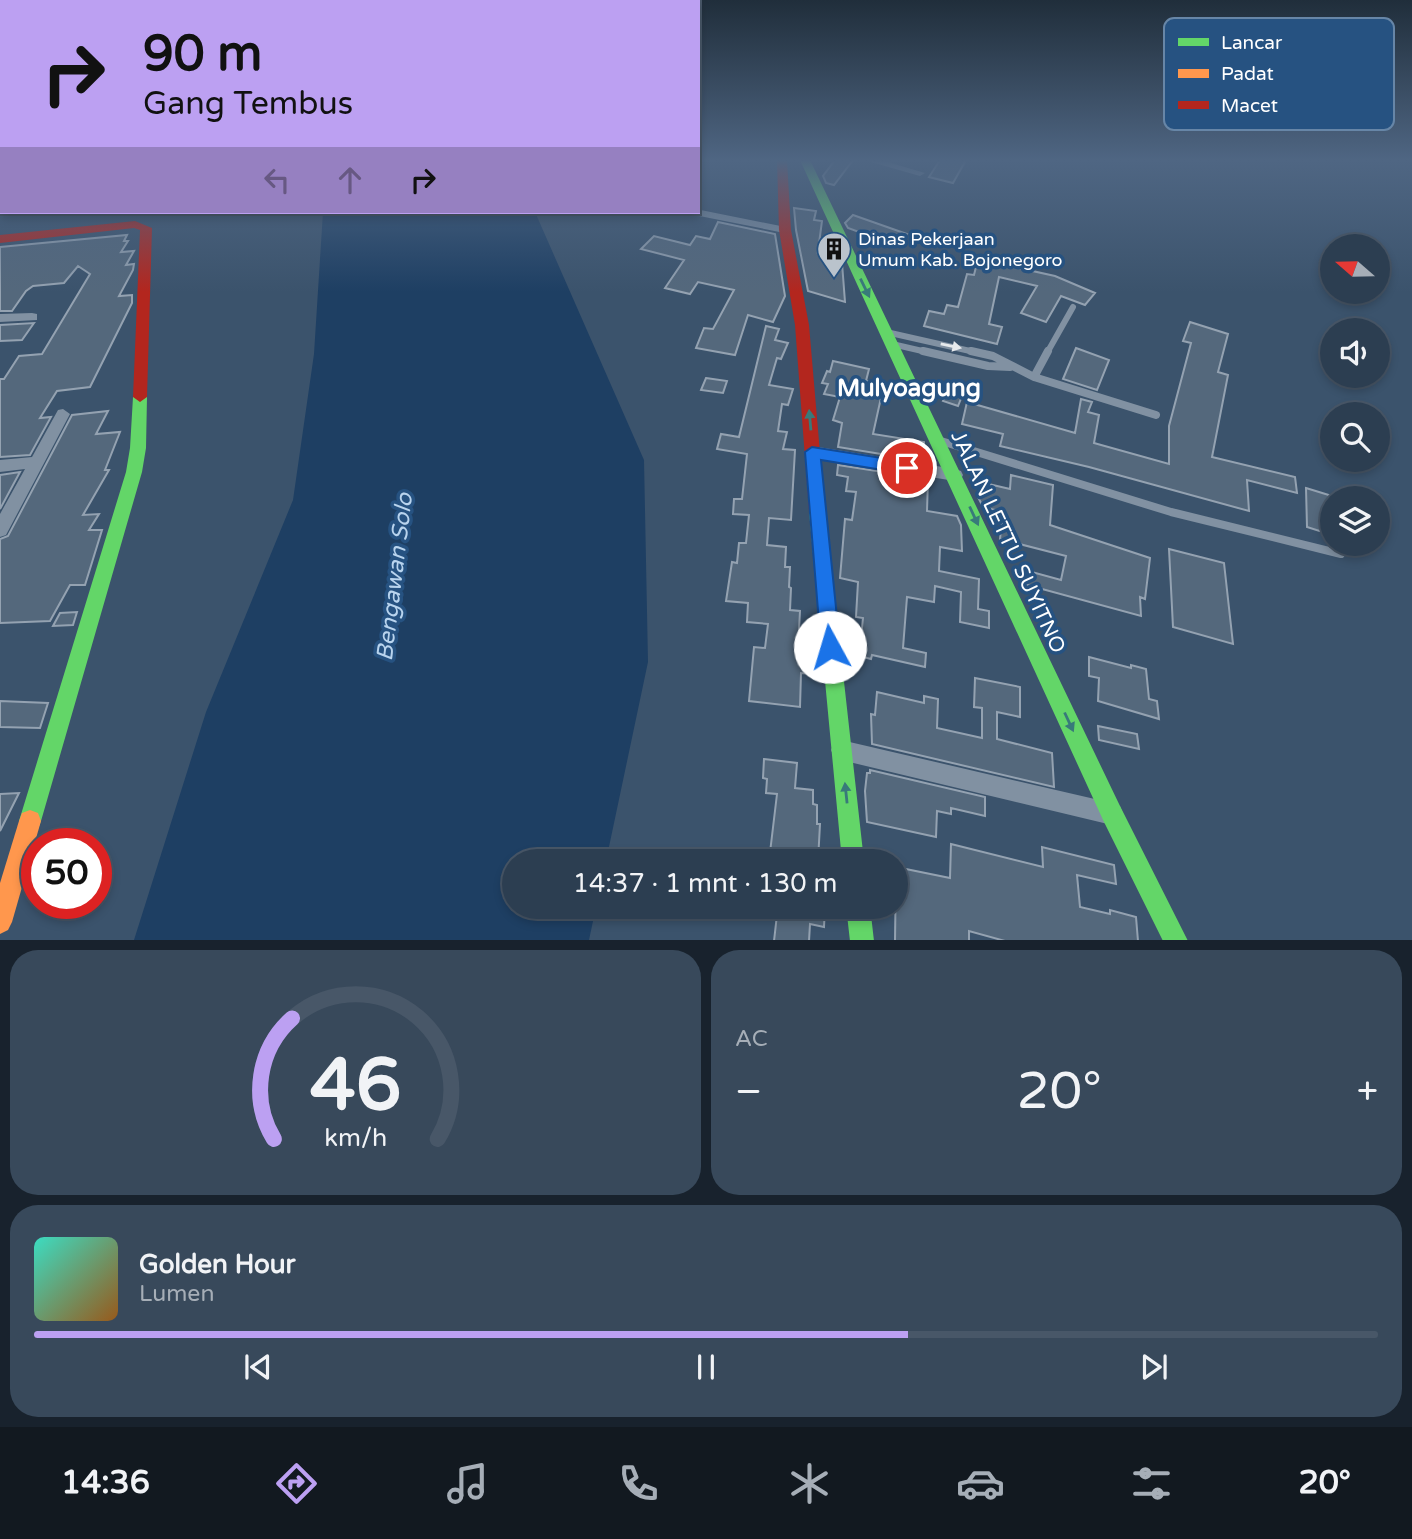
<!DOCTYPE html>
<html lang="id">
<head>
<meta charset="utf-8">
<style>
	body { margin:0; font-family:"Varela Round",sans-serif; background:#38495b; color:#f1f3f6; height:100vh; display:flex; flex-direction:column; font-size:26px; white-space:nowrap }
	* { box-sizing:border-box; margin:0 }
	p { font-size:23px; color:#a6aeb7 }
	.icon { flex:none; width:38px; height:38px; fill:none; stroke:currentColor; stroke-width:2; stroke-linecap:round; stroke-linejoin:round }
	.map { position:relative; height:940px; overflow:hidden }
	.sheet { display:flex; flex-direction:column; gap:10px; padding:10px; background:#18222d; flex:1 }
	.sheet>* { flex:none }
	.banner { position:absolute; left:0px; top:0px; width:700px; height:214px; box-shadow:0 4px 10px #0003,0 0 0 2px #485768; background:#bca0f2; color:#111; overflow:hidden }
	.needle { width:46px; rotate:290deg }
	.controls { position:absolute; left:1320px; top:234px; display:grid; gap:14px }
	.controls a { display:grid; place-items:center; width:70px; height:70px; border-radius:50%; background:#2c3e51; box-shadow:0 4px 10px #0003,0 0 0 2px #485768; font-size:35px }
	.speed { position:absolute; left:21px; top:828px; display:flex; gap:14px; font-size:35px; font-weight:700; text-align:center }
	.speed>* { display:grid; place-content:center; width:91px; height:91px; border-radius:50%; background:#2c3e51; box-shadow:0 4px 10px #0003,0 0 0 2px #485768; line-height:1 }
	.speed .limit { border:10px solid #d22; background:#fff; color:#111 }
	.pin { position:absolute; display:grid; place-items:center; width:60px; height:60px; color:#fff; margin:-30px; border:4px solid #fff; border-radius:50%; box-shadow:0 2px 7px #0007 }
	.me { position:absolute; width:77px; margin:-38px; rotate:354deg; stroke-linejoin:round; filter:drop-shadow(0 0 5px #0008) }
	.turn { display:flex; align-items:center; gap:24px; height:147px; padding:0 28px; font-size:32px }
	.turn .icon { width:91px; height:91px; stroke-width:2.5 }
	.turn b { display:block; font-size:49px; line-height:60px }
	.lanes { display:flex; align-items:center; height:66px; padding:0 28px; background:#0003; justify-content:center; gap:35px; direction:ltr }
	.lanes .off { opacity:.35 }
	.big { font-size:52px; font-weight:600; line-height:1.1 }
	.sheet .card { flex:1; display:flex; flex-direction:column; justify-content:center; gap:10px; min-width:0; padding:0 24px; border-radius:28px; background:#38495b }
	.sheet .dial { align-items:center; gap:0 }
	.dial svg { height:182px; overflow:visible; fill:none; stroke:#485768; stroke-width:7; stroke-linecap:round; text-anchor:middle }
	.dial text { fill:#f1f3f6; stroke:none }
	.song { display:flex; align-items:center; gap:21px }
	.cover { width:84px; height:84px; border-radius:10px; background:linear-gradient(135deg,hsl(170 70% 55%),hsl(30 70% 35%)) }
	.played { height:7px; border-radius:4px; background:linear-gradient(90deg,#bca0f2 65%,#485768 65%) }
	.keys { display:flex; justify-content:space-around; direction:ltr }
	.heat { display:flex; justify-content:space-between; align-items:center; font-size:38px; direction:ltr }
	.sheet .tiles { flex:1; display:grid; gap:10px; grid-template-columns:1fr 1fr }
	.card:last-child { grid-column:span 2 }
	.trip { position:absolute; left:502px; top:849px; width:406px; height:70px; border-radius:35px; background:#2c3e51; box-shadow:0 4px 10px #0003,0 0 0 2px #485768; font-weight:600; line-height:70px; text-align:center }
	.tab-bar { display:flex; height:112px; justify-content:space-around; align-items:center; background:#121920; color:#a6aeb7 }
	.tab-bar .icon { width:49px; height:49px }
	.tab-bar .current { color:#bca0f2 }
	.tab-bar b { font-size:32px; color:#f1f3f6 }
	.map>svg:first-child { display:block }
</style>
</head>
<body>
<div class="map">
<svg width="1412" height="941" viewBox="0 0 1412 941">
	<rect width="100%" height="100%" fill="#3b536c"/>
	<path fill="#1e3f63" d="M323,212H535L644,460L648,662L606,861H514V906L596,907L589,940H134L206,712L293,500L314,354Z"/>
	<path fill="#54687c" stroke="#94a2b1" stroke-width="2" d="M835,160H853L834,185L826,183L823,176Z
		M940,160H966L953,183L929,177Z
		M794,208L816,211L814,220L822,221L818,251L831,238L833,244L829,256L840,258L842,263L845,302L808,291L796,230Z
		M853,215L907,234L897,246L848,228L845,223Z
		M718,222L775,234L785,296L773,322L748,315L735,355L696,348L704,328L713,329L734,290L698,282L690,294L665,288L684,260L641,249L654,236L690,245L696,236L710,239Z
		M127,235L124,241H128L121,252L134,251L126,265L134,264L133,270L119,296L132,295V303L90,387L57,391L40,418L51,417L30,455L0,457V379H4L19,356L42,354L90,274L78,266L64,283L33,286L26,291L12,311H0V247Z
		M978,259L1055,276L1095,293L1085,305L1061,296L1046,322L1021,313L1037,286L999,277L989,324L1002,327L997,344L924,326L929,311L944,314L947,305L958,307L967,274L974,275Z
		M1190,322L1228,334L1218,372L1228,375L1212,457L1295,477L1297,493L1247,480L1249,511L1089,467L1000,446L1003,434L962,424L967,402L1075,433L1081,399L1092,402L1088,412L1099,415L1094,443L1169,464V426L1191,343L1183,341Z
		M34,323L22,340L0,341V325Z
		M766,326L779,329L775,340L788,343L781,359L777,358L769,385L793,389L788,405L782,404L778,431L787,432L783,449L795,450L791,520L769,518L767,545L786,547L785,567H790L789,587L791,588L790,610L800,611L799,630L810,631V674L801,673L800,707L749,701L754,647L765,648L768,624L747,622L748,603L726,601L732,562L737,563L739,543H746L749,515L733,514L734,499H742L747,454L717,449L721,434L739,437Z
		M1076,348L1109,360L1097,390L1063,379Z
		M833,361L869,369L866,381L884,384L873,434L924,442V461L838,447L842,423L833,420L840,397L824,394L828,384L822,383L827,371L830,372Z
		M706,378L727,381L723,393L701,390Z
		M950,387L964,391L958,406L943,401Z
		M108,411L96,434L120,432L105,470H109L83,515L99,514L89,530H102L85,585H70L50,621L0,623V539L8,536L72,415Z
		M838,465L928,479L927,511L957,516L961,525L962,551L940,547L939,571L979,579L978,609L989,611V628L960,622L961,592L935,586L934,602L907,597L903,648L926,653L925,667L872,655L871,659L859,656L863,618L856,617L858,582L840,578L845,519L852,520L856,492L846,491L848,477L837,475Z
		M20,472L0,509V475Z
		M1011,475L1053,485L1050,525L1150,558L1145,599L1140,597L1141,616L1020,583L1021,569L1061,580L1066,556L1000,539L1003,512L983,507L978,497L980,482L1010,489Z
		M1306,488L1332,496V535L1307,527Z
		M1169,549L1224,563L1233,644L1173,627Z
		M77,612L73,625L53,626L60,613Z
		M1089,657L1131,668V665L1146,669L1149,699L1157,701L1159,719L1098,701L1099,678L1089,676Z
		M975,678L1020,687V717L997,712V739L1052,753L1054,787L872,744L871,714L875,715L877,692L924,703V696L938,699L937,728L982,738V708L974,707Z
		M0,701L48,703L40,728L0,727Z
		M1098,726L1137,734L1139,749L1099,740Z
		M764,759L797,763L795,788L813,790V804L817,805V824H820L818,861H769L777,794L766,793L767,779L763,778Z
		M870,770L985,797V816L951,808V814L937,811L936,837L867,822L865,791L867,773H870Z
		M19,793L0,831V794Z
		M951,844L1043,867L1042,847L1114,865L1116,884L1077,875L1080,907L1110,914V910L1136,917L1138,941H1005L969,931V941H895L896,867L950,878Z
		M778,906H825L824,927L810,924L809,941H774Z"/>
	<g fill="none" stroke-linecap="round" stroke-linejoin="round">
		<path stroke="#8191a2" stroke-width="6" d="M626,212L700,213L785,230
			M886,332L979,353
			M892,344L931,353
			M1047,353L1073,307"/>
		<path stroke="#8191a2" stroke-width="8" d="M923,351L988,366L1010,367
			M971,351L993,356L1034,377L1156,415
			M1034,377L1048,351
			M941,441L1171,512L1341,554"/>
		<path fill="#8191a2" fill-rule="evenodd" d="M864,160H881L925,173L920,176Z
			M32,313L37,314V320L0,322V314Z
			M63,409L70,414L6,535L0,537V514L25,469L0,472V460L32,457L58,410Z
			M812,446L955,469L961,471L963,475L961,479L955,481L812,458L804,452Z
			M841,740L1112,803L1120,806L1123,814L1120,822L1112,825L841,760L834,757L831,750L834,743Z"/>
		<path fill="#63d668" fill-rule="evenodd" d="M800,160H810L1120,806L1188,941H1163L1104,822Z
			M140,392L147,397L146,448L142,472L41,821L38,829L30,832L22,829L19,821L126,472L130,448L133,397Z
			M817,504L823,506L825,511L864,861H842L809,511L811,506Z
			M846,906H870L874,941H850Z"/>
		<path fill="#ff974d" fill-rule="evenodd" d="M30,810L38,813L41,821L12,922L8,930L0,934V883L19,821L22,813Z"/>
		<path fill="#b3261e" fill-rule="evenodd" d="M777,160H787L791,230L809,325L825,511L823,516H811L809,511L795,325L779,230Z
			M135,221L152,228L147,397L140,402L133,397L140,230L134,228L0,243V235Z"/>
	</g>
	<defs><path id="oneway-solid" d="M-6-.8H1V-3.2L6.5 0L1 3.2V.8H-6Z" transform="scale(1.75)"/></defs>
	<g fill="#387a7a">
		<use href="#oneway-solid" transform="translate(865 288) rotate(64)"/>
		<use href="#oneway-solid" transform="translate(810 420) rotate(-95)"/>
		<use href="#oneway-solid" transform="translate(974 516) rotate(65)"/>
		<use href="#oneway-solid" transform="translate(1069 722) rotate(65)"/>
		<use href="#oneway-solid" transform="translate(846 793) rotate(-96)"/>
	</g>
	<use fill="#e6e9ec" href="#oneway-solid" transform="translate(951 346) rotate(12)"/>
	<linearGradient id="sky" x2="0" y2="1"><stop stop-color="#202e3b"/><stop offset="0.55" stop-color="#4f6683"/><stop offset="1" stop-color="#4f6683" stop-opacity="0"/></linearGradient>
	<rect width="1412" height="292" fill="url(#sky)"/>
	<path fill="#1a73e8" stroke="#114b97" stroke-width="2" d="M812,447L907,462L915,468L907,474L821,460L840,647L837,653L830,655L823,653L821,647L805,452Z"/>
	<defs>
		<g id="building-pin" transform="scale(1.75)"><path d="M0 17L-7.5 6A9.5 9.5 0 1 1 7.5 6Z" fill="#bac3cc" stroke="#265281"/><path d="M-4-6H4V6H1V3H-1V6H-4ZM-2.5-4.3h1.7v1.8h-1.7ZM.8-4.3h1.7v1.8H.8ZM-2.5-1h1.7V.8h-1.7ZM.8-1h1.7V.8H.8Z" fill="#111"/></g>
	</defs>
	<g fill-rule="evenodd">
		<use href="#building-pin" x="834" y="249"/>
	</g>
	<g text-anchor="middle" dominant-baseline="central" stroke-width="7" stroke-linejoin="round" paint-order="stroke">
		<g font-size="18" fill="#fff" stroke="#265281" text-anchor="start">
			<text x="858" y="239">Dinas Pekerjaan<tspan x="858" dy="21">Umum Kab. Bojonegoro</tspan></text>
		</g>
		<g font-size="21" fill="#fff" stroke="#265281">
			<text transform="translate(1008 542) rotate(65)">JALAN LETTU SUYITNO</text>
		</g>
		<g font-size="23" font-style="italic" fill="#b9d4ee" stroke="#265281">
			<text transform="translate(395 577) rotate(-83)">Bengawan Solo</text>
		</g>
		<g font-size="24" font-weight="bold" fill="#fff" stroke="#265281">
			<text x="909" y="388">Mulyoagung</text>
		</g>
	</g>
	<rect x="1164" y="18" width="230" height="112" rx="10" fill="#265281" stroke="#6786a7" stroke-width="2"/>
	<rect x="1178" y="38" width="31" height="8" fill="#63d668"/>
	<rect x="1178" y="69" width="31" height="9" fill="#ff974d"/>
	<rect x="1178" y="101" width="31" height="8" fill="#b3261e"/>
	<g font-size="19" fill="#fff">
		<text x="1221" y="49">Lancar</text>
		<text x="1221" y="80">Padat</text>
		<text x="1221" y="112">Macet</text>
	</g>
</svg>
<div class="controls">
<a><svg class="needle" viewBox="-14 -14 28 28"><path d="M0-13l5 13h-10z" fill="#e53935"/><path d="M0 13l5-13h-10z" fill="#a6aeb7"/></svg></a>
<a><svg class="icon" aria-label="sound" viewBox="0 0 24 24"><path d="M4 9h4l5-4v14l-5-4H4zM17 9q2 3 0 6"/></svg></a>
<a><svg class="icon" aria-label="search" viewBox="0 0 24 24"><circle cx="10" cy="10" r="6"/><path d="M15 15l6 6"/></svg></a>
<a><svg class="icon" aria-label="layers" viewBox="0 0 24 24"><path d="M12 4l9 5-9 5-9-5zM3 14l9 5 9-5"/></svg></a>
</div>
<div class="speed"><div class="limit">50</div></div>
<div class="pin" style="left:907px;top:468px;background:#d93025"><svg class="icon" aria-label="arrive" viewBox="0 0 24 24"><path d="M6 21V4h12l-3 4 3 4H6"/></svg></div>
<svg class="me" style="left:830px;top:647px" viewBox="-20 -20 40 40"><circle r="19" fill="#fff"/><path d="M0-13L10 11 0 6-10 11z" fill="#1a73e8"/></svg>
<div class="trip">14:37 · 1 mnt · 130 m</div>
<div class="banner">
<div class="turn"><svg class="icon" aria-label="right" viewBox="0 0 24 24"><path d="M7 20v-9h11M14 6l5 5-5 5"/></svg><div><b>90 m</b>Gang Tembus</div></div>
<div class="lanes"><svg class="icon off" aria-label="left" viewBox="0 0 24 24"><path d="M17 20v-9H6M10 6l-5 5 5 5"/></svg><svg class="icon off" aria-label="ahead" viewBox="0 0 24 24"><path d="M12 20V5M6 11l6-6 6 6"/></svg><svg class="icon" aria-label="right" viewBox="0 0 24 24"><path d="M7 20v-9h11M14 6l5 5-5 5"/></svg></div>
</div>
</div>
<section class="sheet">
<div class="tiles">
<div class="card dial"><svg viewBox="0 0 100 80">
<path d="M14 69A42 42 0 1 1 86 69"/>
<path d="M14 69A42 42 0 0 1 22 16" stroke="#bca0f2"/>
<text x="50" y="56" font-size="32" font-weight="700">46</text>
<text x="50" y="72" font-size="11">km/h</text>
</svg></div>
<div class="card"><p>AC</p>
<div class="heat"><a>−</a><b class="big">20°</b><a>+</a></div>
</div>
<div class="card">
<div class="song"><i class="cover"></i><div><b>Golden Hour</b><p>Lumen</p></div></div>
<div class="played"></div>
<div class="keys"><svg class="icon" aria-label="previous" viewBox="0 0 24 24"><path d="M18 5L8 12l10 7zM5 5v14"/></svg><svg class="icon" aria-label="pause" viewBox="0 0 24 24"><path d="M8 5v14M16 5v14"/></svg><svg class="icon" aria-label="next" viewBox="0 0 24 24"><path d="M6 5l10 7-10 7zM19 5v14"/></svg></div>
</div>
</div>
</section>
<nav class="tab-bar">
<b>14:36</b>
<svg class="icon current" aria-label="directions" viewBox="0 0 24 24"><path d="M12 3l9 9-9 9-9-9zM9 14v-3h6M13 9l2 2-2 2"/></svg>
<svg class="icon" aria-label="music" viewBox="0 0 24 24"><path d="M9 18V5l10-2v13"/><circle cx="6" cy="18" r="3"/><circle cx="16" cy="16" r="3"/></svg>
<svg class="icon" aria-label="phone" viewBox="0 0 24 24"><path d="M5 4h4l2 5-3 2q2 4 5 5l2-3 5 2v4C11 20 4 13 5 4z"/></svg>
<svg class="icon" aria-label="climate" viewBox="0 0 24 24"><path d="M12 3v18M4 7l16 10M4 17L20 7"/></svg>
<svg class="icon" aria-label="car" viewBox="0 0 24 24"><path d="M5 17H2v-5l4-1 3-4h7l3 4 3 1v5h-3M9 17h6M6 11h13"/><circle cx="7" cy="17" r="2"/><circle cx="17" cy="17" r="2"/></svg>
<svg class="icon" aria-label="filters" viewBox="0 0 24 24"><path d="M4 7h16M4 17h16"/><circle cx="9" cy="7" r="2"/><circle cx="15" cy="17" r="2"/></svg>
<b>20°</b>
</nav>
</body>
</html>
